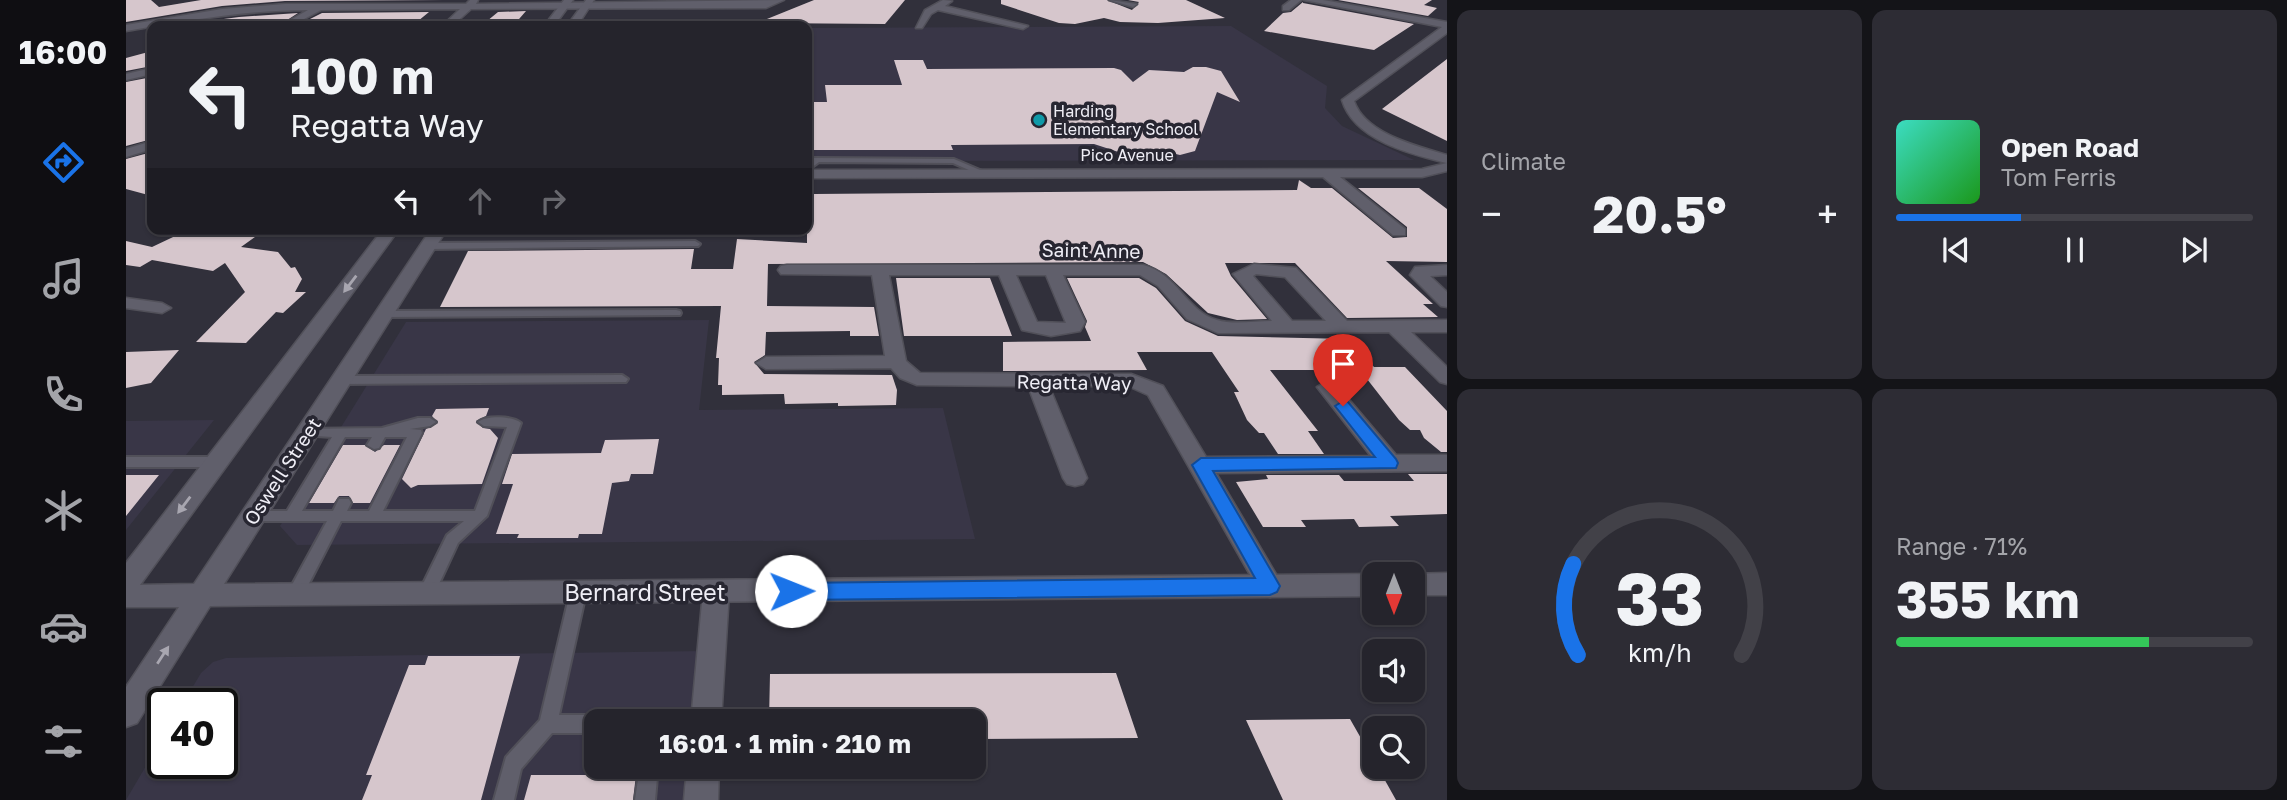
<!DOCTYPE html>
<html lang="en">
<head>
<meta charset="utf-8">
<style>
	body { margin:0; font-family:"Golos Text",sans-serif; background:#2d2c34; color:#f1f3f6; height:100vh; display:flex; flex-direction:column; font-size:26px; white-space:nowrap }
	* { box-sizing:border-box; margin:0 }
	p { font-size:23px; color:#a3a4a9 }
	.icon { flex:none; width:38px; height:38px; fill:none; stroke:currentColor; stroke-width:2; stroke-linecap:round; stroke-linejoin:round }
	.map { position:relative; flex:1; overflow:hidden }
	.side { display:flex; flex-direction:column; gap:10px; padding:10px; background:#141418; width:840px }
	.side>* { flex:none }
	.guide { position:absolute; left:21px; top:21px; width:665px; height:214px; border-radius:14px; box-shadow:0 2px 5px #0004,0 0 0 2px #424148; background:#25242c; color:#f1f3f6; overflow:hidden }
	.needle { width:46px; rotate:180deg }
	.buttons { position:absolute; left:1236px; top:562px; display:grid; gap:14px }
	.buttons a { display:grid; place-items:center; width:63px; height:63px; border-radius:14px; background:#25242c; box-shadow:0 2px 5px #0004,0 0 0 2px #424148; font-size:35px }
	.speed { position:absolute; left:21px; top:688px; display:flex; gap:14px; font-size:35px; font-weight:700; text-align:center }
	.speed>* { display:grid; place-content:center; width:91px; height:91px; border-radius:50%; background:#25242c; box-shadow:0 2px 5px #0004,0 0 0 2px #424148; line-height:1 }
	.speed .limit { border:4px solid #111; border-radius:10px; background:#fff; color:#111 }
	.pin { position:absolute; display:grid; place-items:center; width:60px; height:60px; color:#fff; margin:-72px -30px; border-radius:50% 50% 50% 0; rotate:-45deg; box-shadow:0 0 7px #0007 }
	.pin .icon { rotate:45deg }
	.me { position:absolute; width:77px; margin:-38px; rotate:89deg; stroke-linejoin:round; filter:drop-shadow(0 0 5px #0008) }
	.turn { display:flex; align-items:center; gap:24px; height:147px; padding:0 28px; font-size:32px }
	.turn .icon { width:91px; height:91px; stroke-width:2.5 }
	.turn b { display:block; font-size:49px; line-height:60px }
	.lanes { display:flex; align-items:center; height:66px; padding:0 28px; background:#0003; justify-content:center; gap:35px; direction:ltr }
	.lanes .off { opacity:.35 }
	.big { font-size:52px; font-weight:700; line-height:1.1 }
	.side .card { flex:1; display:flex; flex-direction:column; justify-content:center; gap:10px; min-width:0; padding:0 24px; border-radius:14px; background:#2d2c34 }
	.side .dial { align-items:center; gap:0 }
	.dial svg { height:182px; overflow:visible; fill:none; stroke:#424148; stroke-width:7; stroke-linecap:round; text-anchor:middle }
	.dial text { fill:#f1f3f6; stroke:none }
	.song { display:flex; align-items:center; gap:21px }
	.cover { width:84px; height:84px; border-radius:10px; background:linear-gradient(135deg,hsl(170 70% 55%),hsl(120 70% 35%)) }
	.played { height:7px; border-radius:4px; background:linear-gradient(90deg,#1a73e8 35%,#424148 35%) }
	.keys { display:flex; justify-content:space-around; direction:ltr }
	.heat { display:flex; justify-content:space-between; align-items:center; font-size:38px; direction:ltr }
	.charge { height:10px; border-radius:5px; background:linear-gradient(90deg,#34c759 71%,#424148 0) }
	.side .tiles { flex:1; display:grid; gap:10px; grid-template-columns:repeat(2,1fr) }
	.trip { position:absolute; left:458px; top:709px; width:402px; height:70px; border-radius:14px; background:#25242c; box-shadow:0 2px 5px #0004,0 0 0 2px #424148; font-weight:700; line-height:70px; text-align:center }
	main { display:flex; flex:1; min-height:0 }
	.tab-bar { display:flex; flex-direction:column; width:126px; justify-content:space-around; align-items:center; background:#0f0e12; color:#a3a4a9 }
	.tab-bar .icon { width:49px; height:49px }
	.tab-bar .on { color:#1a73e8 }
	.tab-bar b { font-size:32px; color:#f1f3f6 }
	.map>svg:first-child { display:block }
</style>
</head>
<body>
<main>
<nav class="tab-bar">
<b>16:00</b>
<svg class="icon on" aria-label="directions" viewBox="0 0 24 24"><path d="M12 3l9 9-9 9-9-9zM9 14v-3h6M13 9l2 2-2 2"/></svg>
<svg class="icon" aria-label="music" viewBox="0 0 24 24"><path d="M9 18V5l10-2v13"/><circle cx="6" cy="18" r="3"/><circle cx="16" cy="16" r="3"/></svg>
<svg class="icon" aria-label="phone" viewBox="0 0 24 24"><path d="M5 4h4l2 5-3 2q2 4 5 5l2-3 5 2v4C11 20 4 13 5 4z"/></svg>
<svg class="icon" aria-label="climate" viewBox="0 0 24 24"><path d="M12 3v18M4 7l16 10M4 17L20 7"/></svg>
<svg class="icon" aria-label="car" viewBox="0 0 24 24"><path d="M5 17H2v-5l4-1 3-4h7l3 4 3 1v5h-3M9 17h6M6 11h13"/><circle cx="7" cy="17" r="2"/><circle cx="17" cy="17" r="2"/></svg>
<svg class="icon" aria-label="filters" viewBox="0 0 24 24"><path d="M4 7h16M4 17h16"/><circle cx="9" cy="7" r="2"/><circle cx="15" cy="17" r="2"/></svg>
</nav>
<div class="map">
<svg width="1321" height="800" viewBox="0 0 1321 800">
	<rect width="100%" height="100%" fill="#31303b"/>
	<path fill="#393647" d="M1105,26L1201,86L1199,108L1216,126L1288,160L681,161V28Z
		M583,320L573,410L817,408L849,539L171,545L154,526L280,322Z
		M88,420L0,530V421Z
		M578,651L571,721H471V766L567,767L564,800H0L37,737V763H96V704L57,703L75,673L87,662L100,658Z"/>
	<path fill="#d6c6cc" d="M0,0H25L33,7L75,0H317L159,1L96,6L0,22Z
		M688,0H779L759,24L631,23Z
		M875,0H981L1006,10L1013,2L1002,0H1060L1099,18L1032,23L994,22L978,18L949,24L933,23L875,4Z
		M1212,0H1306L1298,5L1311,8L1302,16Z
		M1177,2V3L1288,24L1248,50L1138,31L1157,13L1165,12Z
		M400,11L387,26H355L372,12Z
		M303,12L286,26H170L196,13Z
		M172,13L152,26H44L113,17Z
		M26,51V66L0,71V58Z
		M1321,59V141L1256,109Z
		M768,60H797L801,69L988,68L995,70L1007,82L1023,70L1058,72L1067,67H1080L1095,71L1114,102L1091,92L1069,151L1054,155L1037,151L1020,161L968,144L825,145L827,150H681V102H701L699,85H776Z
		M26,77V139L0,146V82Z
		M26,152V196L0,189V159Z
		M1173,180L1185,188H1206L1267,238L1281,237V227L1232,188H1293L1321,209V262L1260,261L1307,304H1297L1312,317L1221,318L1169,263H1099L1105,276L1141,319L1111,320L1082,313L1040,274L1017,262L642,264L641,306L748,307L753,336H724V331L640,332L639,355L628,362L638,374L766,375L771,390L770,405L712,406V403L659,404L658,394L596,395V385H592L593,358H590L595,306L314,307L342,251L568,249L565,269H607L611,239L681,243V195L688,194L1171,190Z
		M64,229H140L115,247L152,252L165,268L169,267L176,279L169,292H180L157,313L150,312L120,343L70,342L119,292L99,263L87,271L26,260L14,267L0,265V241L26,247Z
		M770,278H864L886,336H778Z
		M941,278H1013L1030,288L1059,321L1092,336L1222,339L1248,367H1279L1321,411V452H1315L1298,438L1294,430H1284L1273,420L1234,370H1144L1192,431H1182L1198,454H1152L1138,433H1133L1121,420L1108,392H1113L1086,352H1011L1021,370L877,371V342L965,341L959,327L961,321Z
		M53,350L25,383L0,388V352Z
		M363,408L360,416L350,421L357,428L364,429L372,438L356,484L292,485L285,488L276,479L300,429L312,423L306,416L310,409Z
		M533,439L527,474H505L503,481L486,483L476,534H453L452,538H391L393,534H370L387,484H376L386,454L475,453L479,440Z
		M217,445H239L249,452L258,445H274L244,503H227L223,496H213L208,503H183Z
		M1282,474H1321V514L1264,516L1273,526L1233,527L1228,519L1175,520L1180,527H1137L1110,482L1142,479L1140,475H1213L1218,481H1288Z
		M0,475H33L0,516Z
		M302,656H394L355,800H236L246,775H240L283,665H299Z
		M990,673L1012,738L849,739V721H643L644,674Z
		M1224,719L1248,761V766H1251L1270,800H1157L1120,720Z
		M405,775H510L507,800H398Z"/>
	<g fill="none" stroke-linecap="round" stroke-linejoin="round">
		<g stroke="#515059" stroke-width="4">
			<path id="lane" d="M688,158L828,159L861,173L854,175L827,163L693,162L681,171V165Z
				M569,241L574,244L572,246L302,249L297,246L302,243Z
				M550,310L554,311L555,313L554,315L258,317L253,314L258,311Z
				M496,375L502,379L500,382L215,384L209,380L215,376Z
				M292,418H304L310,422L304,426L284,429L295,430L296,433L257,511H349L381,427L358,426L352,422C360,415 387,416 395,423L361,516L332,543L306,599L300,600L294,599L292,594L321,535L338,521H215L175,599L169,600L163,599L161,594L201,521H127L122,520L120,516L122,512L127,511H161L206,437L175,435L174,432L175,429L256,428ZM219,437H246L241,445L248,449L253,448L259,437H281L243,511H221L225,503L223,499H213L207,511H176Z
				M0,457H90L95,459L97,462L95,465L90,467H0Z
				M452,587L458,588L460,593L433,715H471L477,718L479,721H471V733H426L395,769L388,800H368L380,757L414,720L444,593L446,588Z
				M514,766H532L529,800H509Z"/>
		</g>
		<g stroke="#515059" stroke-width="3">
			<path id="street" d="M344,0H352L350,4L658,0L640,8L345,9L326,26H316L334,9L195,10L165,26H154L182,10C120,10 60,21 0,31V25L96,9L159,4H340Z
				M817,0L826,1L819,6L902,26L897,29L812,10L805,14L796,28H790L799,10Z
				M983,0L1011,4L1007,7Z
				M1165,0H1175L1163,10H1157V6Z
				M1178,0H1197L1321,22V33L1228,101C1239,134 1291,146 1321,155V171L1296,177H1214L1279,229V235H1267L1197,177L681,178V170L1296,169L1321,163C1284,154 1228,140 1216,100L1316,27Z
				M26,68V74L0,80V74Z
				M26,141V149L0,157V149Z
				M1128,264L1170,268L1221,321L1321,320V332H1285L1321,367V384L1314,382L1263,332L1092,333L1061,319L1032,286L1014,275H937L959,322L954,331L925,336L896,330L873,275H763L780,361L794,373L1005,374L1037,386L1080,457L1245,456L1191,387L1201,381L1208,382L1270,455H1321V471L1090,473L1157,586L1153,594L1144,597L1135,594L1022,395L1002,386H923L961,478L957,484L949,486L941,484L937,478L902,386L791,385L774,378L765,368L640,369L630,363L640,357L759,356L746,275L655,274L652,270L655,266L661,265H1017C1051,273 1060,311 1091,320C1107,325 1129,321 1146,321L1107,274ZM1130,274L1159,277L1200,321H1166L1127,276ZM890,275H920L940,323L911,322Z
				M1321,265V275L1304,276L1321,292V307L1315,306L1284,275L1289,267Z
				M0,298L36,303L45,308L36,313L0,308Z
				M590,581L600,584L603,592L595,721H565L577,592L580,584Z
				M561,766H593L592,800H558Z"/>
		</g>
		<g stroke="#515059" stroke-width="3">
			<path id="secondary" d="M438,0H447L428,26H418Z
				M460,0H468L451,26H441Z
				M257,229H273L14,585L68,584L305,229H321L98,584L1248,574V596L84,606L11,723L0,727V687L53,607H0V563Z
				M1321,573V595H1286V574H1283Z"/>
		</g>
		<use href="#lane" fill="#605f6b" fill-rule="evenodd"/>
		<use href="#street" fill="#605f6b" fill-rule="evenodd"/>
		<use href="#secondary" fill="#605f6b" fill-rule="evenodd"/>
	</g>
	<defs><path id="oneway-solid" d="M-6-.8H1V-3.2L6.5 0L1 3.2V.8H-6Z" transform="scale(1.75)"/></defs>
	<g fill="#a8a6b0">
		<use href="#oneway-solid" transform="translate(224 284) rotate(127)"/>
		<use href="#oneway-solid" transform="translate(58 505) rotate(127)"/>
		<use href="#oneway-solid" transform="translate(37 655) rotate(-57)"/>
	</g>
	<path fill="#1a73e8" stroke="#114b97" stroke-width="2" d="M1217,401L1222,402L1270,459L1272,463L1270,468L1087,471L1154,586L1151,592L1144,595L665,600L658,597L655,591L658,585L665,583L1129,578L1066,465L1075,458L1249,457L1209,406Z"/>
	<circle fill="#0f9aa8" stroke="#272631" stroke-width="2.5" cx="913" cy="120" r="7"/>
	<g text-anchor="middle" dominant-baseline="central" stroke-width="7" stroke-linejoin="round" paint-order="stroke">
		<g font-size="16" fill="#efeef6" stroke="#272631" text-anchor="start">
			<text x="927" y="111">Harding<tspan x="927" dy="18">Elementary School</tspan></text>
		</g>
		<g font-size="16" fill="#efeef6" stroke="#272631">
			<text x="1001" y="155">Pico Avenue</text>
		</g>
		<g font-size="19" fill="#efeef6" stroke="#272631">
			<text transform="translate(965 250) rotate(1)">Saint Anne</text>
			<text transform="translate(948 382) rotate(1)">Regatta Way</text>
			<text transform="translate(156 471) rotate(-57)">Oswell Street</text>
		</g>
		<g font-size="23" fill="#efeef6" stroke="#272631">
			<text x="519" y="592">Bernard Street</text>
		</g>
	</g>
</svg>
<div class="buttons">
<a><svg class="needle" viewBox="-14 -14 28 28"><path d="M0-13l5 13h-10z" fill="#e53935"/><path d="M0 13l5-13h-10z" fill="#a3a4a9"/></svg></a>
<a><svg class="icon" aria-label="sound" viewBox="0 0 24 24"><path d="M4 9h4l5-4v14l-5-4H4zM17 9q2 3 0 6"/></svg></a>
<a><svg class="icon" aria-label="search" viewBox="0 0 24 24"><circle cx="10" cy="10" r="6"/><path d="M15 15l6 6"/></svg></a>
</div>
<div class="speed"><div class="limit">40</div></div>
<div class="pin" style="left:1217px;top:406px;background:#d93025"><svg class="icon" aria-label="arrive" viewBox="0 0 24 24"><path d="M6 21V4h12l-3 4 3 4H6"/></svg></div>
<svg class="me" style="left:665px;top:591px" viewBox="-20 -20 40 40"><circle r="19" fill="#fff"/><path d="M0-13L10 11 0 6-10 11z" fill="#1a73e8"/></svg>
<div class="trip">16:01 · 1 min · 210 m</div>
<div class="guide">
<div class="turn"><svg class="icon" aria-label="left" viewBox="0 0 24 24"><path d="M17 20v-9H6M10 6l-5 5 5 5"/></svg><div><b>100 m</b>Regatta Way</div></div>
<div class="lanes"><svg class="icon" aria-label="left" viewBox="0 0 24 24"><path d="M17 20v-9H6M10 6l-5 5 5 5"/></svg><svg class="icon off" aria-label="ahead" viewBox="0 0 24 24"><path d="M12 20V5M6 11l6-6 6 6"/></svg><svg class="icon off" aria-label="right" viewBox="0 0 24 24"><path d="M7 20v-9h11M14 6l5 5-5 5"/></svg></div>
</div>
</div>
<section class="side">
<div class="tiles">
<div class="card"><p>Climate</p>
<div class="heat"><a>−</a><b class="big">20.5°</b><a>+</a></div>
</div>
<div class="card">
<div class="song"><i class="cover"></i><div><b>Open Road</b><p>Tom Ferris</p></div></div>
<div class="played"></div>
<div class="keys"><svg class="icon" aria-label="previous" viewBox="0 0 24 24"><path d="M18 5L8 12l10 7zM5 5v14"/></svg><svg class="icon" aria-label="pause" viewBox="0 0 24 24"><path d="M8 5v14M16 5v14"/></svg><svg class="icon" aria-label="next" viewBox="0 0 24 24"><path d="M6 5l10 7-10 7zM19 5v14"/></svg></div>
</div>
<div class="card dial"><svg viewBox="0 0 100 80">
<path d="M14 69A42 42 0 1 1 86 69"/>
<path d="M14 69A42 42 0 0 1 12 29" stroke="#1a73e8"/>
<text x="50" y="56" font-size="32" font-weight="700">33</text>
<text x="50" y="72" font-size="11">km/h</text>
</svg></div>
<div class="card"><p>Range · 71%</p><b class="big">355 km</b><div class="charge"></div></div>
</div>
</section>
</main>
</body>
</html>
